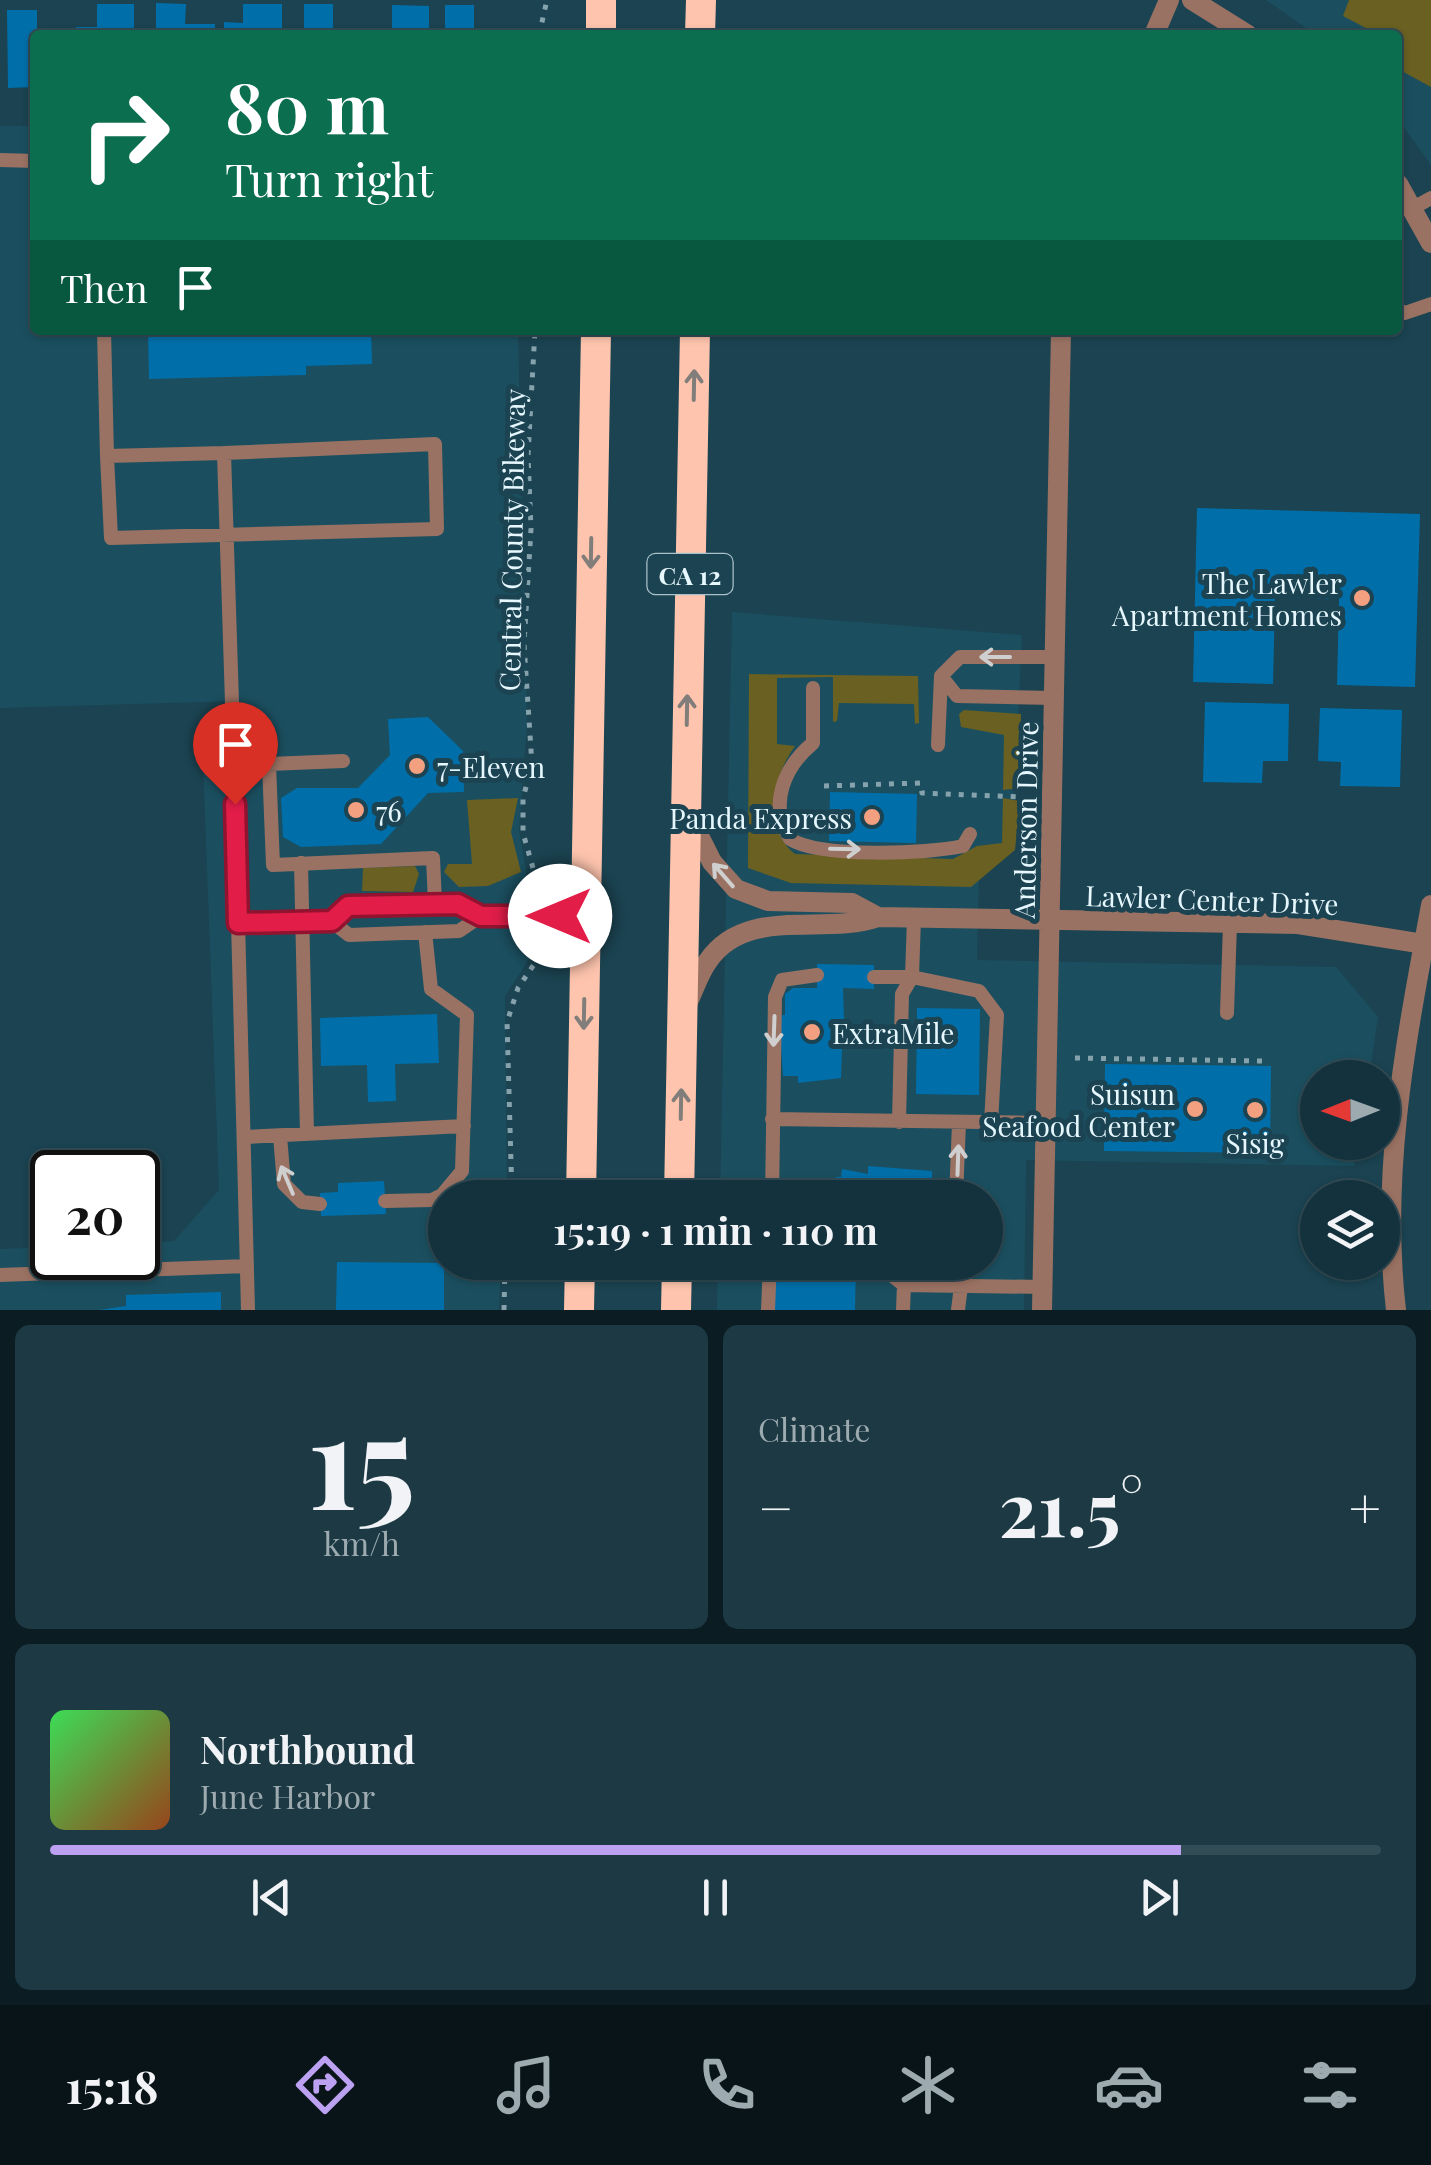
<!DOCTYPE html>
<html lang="en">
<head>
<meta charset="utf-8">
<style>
	body { margin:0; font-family:"Playfair Display",serif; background:#1d3a44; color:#f1f3f6; height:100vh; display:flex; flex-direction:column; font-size:38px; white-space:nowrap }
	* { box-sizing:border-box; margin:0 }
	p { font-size:32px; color:#9daab0 }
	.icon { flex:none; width:55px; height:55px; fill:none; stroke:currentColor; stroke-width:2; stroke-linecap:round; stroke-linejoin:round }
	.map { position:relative; height:1310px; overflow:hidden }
	.details { display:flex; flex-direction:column; gap:15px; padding:15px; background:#0b1c22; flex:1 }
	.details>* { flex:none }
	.banner { position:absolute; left:30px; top:30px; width:1372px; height:305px; border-radius:10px; box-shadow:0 2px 8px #0004,0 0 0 2px #334d57; background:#0b6e4f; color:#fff; overflow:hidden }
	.needle { width:65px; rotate:269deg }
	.tools { position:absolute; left:1300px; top:1060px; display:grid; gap:20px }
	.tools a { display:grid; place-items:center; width:100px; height:100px; border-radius:50%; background:#14323d; box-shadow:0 2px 8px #0004,0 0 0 2px #334d57; font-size:50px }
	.speed { position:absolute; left:30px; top:1150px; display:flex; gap:20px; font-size:50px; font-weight:700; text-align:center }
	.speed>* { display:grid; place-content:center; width:130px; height:130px; border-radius:50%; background:#14323d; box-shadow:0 2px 8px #0004,0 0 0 2px #334d57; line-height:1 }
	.speed .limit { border:5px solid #111; border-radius:15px; background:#fff; color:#111 }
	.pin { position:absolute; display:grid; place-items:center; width:85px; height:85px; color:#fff; margin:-102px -42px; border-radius:50% 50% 50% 0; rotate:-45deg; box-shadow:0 0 10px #0007 }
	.pin .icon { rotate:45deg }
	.me { position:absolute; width:110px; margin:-55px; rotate:270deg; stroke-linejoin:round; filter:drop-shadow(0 0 8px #0008) }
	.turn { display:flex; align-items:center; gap:35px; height:210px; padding:0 30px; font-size:45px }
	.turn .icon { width:130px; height:130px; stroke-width:2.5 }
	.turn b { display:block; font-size:70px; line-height:85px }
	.then { display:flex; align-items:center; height:95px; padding:0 30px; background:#0003; gap:20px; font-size:38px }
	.big { font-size:75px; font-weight:700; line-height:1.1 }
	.details .tile { flex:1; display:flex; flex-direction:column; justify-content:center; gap:15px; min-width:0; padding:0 35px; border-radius:15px; background:#1d3a44 }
	.details .dial { align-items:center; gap:0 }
	.dial b { font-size:130px; line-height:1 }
	.song { display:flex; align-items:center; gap:30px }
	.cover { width:120px; height:120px; border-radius:15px; background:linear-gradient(135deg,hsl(130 70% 55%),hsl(20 70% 35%)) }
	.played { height:10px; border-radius:5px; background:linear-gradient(90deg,#bca0f2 85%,#334d57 85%) }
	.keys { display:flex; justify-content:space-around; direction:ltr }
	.heat { display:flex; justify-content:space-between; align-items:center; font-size:55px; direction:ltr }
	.details .tiles { flex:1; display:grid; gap:15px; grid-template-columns:1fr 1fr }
	.tile:last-child { grid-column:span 2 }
	.trip { position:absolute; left:428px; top:1180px; width:575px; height:100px; border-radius:50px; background:#14323d; box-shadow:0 2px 8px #0004,0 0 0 2px #334d57; font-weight:700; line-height:100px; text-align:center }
	.tabs { display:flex; height:160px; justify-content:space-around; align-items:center; background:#081418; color:#9daab0 }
	.tabs .icon { width:70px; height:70px }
	.tabs .active { color:#bca0f2 }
	.tabs b { font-size:45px; color:#f1f3f6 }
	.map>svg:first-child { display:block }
</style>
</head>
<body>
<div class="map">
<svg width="1431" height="1310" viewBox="0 0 1431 1310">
	<rect width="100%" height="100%" fill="#1b4351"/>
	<path fill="#1b4f5f" d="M1266,0H1431V165L1398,119V35H1316Z
		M0,126H35V330H518L527,724L519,830L526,870L529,959L505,996L507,1197L445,1198V1262L501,1263L499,1310H0V1249L52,1247V1258H138V1243L174,1241L219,1190L202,733L235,730V701L0,708Z
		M732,612L1022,635L1012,848L979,873L977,960L1336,967L1378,1017L1369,1077L1318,1078V1142L1358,1143L1354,1166L1026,1160L1024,1310H717L718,1263L985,1262V1198L720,1197Z"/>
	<path fill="#696021" d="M1349,0H1431V87L1398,69L1404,48L1398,44V35H1379L1343,16Z
		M749,674L918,676L919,723L915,724L914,704L839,703L837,721L833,722V677L777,678V744L795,746C772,778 762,828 795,854L953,859L977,846L1002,843L1003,798L1020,801L1015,850L971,887L791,883L748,868Z
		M964,710L1021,714L1020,788L1003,790L1004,735L961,727L959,714Z
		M518,798L511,832L521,872L488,886L459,887L444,872L448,864H472L467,800Z
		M415,866L419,874L413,892L362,891L363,868Z"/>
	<path fill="#006fa9" d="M156,3L186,4L185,24H215V35H156Z
		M97,4H134V35H76V27H97Z
		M243,4H282V35H224V22L243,23Z
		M304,4H333V35H304Z
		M392,5L429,6V35H371V29H392Z
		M445,5H474V35H445Z
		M7,10H37V32L67,31V35H35V87L8,88Z
		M148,330H371L372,364L306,366V375L149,379Z
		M1197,508L1420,514L1415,687L1337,685L1339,599L1275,597L1273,684L1193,682Z
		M1205,702L1289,704L1288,761H1263L1262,783L1203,782Z
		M1320,708L1402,710L1400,787L1340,786L1341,762L1318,761Z
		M428,717L463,751L464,792L428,793L381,844L301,847L283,837L281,798L297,788H358L390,755L388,719Z
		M830,792L917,794L916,843L829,841Z
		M817,964L874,965V989L843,988L845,1049H842L841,1078L798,1083V1076H783L779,1015H785V994L793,988H817Z
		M917,1008L980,1009L979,1095L916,1094Z
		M437,1014L439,1063L395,1064L396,1101L368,1102L367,1065L321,1066L320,1018Z
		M1105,1064L1271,1066L1270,1153L1104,1151Z
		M868,1166L932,1171V1198H835L836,1177H841L842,1169L868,1174Z
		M384,1181L386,1214L321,1216L320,1193L338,1192V1183Z
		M337,1262L444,1263V1310H336Z
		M786,1262H856L855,1310H774L775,1266Z
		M221,1292V1310H99L126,1306V1295Z"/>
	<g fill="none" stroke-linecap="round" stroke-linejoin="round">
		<path stroke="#86a2ac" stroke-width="5" stroke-dasharray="5 8" stroke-linecap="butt" d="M539,35L547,0
			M824,786L920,783L922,793L1022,797
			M533,868L523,833V798L532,765L524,644L531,529L528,455L535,330
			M1075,1058L1262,1061
			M512,1198L507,1022L518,988L535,963
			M504,1310L505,1262"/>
		<path stroke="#9a7263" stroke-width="14" d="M0,160L35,161
			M1413,208L1431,198
			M1398,310L1405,313L1431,304
			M104,330L107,456
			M224,453L107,456L111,538L437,529L435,444L224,453C227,557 230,661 234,765
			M941,676L957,696L1055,698
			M813,688V743C784,767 768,805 790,839C819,858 927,854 963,846L970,834
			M938,745L941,676L960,657H1056
			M343,761L269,764L273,865L433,858L435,903
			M301,863L307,1134
			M914,918L912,977L979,991L997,1015L991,1123
			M331,921L348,906L458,903L481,916L586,917
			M239,923L331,921L349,935L459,931L481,916
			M874,977H912
			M1227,1013L1230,924
			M772,1119L1046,1123
			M899,1122L902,994L912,977
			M280,1136L284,1184L302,1202L320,1204
			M244,1137L464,1126
			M772,1198L775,997L782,980L817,975
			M956,1198L959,1123
			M385,1201L432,1200L442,1195L462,1171L467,1015L431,989L425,932
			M875,1262L904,1285
			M0,1275L247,1266
			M248,1310L234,765L269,764
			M768,1310L770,1262
			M903,1310L904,1285L1042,1287
			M958,1310L961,1286"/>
		<path stroke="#9a7263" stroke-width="20" d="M1192,0L1248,35
			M1154,35L1169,0
			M1398,184L1431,243
			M688,814L712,862L736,889L768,901L852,903L878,917
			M687,1004C694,990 699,973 708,961C746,905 823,936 878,917L1298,924L1431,945
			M1042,1310L1061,330
			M1396,1310C1380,1171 1406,1041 1431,905"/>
		<path stroke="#fec4ad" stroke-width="30" d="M601,35V0
			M700,35L701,0
			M581,1198L596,330
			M679,1198L695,330
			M579,1310L580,1262
			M676,1310L677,1262"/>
	</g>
	<defs><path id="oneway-shaft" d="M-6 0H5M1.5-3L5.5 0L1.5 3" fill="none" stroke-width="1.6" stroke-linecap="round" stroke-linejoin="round" transform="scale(2.5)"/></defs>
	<g stroke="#817d7a">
		<use href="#oneway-shaft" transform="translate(694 385) rotate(-89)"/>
		<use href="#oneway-shaft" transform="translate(591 553) rotate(91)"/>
		<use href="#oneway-shaft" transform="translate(687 710) rotate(-89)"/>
		<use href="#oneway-shaft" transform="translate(584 1014) rotate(91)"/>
		<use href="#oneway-shaft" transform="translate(681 1104) rotate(-89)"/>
	</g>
	<g stroke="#cfcfd0">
		<use href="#oneway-shaft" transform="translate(995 657) rotate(180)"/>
		<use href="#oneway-shaft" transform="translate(845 849) rotate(1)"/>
		<use href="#oneway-shaft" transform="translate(723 875) rotate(-131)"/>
		<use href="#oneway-shaft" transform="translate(774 1031) rotate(92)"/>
		<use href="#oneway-shaft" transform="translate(958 1160) rotate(-88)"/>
		<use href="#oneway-shaft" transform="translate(287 1180) rotate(-113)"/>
	</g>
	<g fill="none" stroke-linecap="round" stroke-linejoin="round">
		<g stroke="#92132f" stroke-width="25">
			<path id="route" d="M235,804L238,923L332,921L348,906L458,904L481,916H560"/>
		</g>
		<use href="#route" stroke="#e11d48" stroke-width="18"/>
	</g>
	<g fill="#f2a080" stroke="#1b4351" stroke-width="4">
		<circle cx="1362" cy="598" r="10"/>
		<circle cx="417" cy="766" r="10"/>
		<circle cx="356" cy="810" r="10"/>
		<circle cx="872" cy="817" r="10"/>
		<circle cx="812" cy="1032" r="10"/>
		<circle cx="1195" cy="1109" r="10"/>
		<circle cx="1255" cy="1110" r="10"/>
	</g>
	<g text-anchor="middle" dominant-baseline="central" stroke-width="10" stroke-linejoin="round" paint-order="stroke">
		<rect fill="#1b4351" stroke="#a9c1ca" stroke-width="2.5" x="647.5" y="554" width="85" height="40" rx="8"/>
		<g font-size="25" font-weight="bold" fill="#e6f7fe">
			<text x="690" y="574">CA 12</text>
		</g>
		<g font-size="28" fill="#e6f7fe" stroke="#1b4351">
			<text transform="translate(511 540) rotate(-89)">Central County Bikeway</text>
			<text transform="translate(1025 820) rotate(-89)">Anderson Drive</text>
			<text transform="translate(1212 899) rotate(2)">Lawler Center Drive</text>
		</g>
		<g font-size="28" fill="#e6f7fe" stroke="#1b4351" text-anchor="end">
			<text x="1342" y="582">The Lawler<tspan x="1342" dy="32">Apartment Homes</tspan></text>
			<text x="437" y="766" text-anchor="start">7-Eleven</text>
			<text x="376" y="810" text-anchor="start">76</text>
			<text x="852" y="817">Panda Express</text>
			<text x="832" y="1032" text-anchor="start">ExtraMile</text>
			<text x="1175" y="1093">Suisun<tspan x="1175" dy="32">Seafood Center</tspan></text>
			<text x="1255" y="1142" text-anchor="middle">Sisig</text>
		</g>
	</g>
</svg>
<div class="tools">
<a><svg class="needle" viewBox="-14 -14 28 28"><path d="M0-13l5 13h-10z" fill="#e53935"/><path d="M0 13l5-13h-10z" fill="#9daab0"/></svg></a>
<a><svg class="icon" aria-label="layers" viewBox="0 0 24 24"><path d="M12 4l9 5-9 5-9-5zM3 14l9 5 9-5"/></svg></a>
</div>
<div class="speed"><div class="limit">20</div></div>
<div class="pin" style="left:235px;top:804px;background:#d93025"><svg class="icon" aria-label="arrive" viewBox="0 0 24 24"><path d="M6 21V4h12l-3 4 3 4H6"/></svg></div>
<svg class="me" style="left:560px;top:916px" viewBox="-20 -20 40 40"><circle r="19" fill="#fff"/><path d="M0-13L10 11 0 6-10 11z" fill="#e11d48"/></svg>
<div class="trip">15:19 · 1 min · 110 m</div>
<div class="banner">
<div class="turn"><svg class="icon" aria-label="right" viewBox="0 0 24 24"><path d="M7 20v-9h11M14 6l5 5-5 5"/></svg><div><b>80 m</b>Turn right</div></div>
<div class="then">Then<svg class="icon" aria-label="arrive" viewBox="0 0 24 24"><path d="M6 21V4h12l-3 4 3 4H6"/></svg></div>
</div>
</div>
<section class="details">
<div class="tiles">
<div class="tile dial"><b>15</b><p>km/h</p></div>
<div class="tile"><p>Climate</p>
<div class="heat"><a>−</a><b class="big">21.5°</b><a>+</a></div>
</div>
<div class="tile">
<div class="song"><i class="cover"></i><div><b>Northbound</b><p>June Harbor</p></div></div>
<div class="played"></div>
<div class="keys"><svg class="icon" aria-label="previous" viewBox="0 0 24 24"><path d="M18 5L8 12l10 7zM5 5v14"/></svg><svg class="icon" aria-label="pause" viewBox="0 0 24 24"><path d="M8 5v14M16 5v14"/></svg><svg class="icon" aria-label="next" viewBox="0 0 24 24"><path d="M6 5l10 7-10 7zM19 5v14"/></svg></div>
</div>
</div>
</section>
<nav class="tabs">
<b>15:18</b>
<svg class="icon active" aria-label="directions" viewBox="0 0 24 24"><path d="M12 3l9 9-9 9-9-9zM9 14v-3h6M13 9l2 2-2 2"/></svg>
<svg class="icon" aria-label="music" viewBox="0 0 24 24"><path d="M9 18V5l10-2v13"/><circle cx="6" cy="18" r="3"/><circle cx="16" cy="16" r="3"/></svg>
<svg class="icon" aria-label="phone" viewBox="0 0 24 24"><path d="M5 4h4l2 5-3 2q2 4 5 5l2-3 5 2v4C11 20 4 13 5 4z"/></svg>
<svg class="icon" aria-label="climate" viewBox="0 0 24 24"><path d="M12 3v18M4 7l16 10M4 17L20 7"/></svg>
<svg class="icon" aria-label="car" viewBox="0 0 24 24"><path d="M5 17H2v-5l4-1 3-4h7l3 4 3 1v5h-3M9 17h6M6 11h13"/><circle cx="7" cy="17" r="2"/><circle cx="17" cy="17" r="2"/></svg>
<svg class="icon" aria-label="filters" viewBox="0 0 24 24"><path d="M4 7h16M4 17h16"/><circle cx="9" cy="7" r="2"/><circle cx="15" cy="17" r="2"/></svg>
</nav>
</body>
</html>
